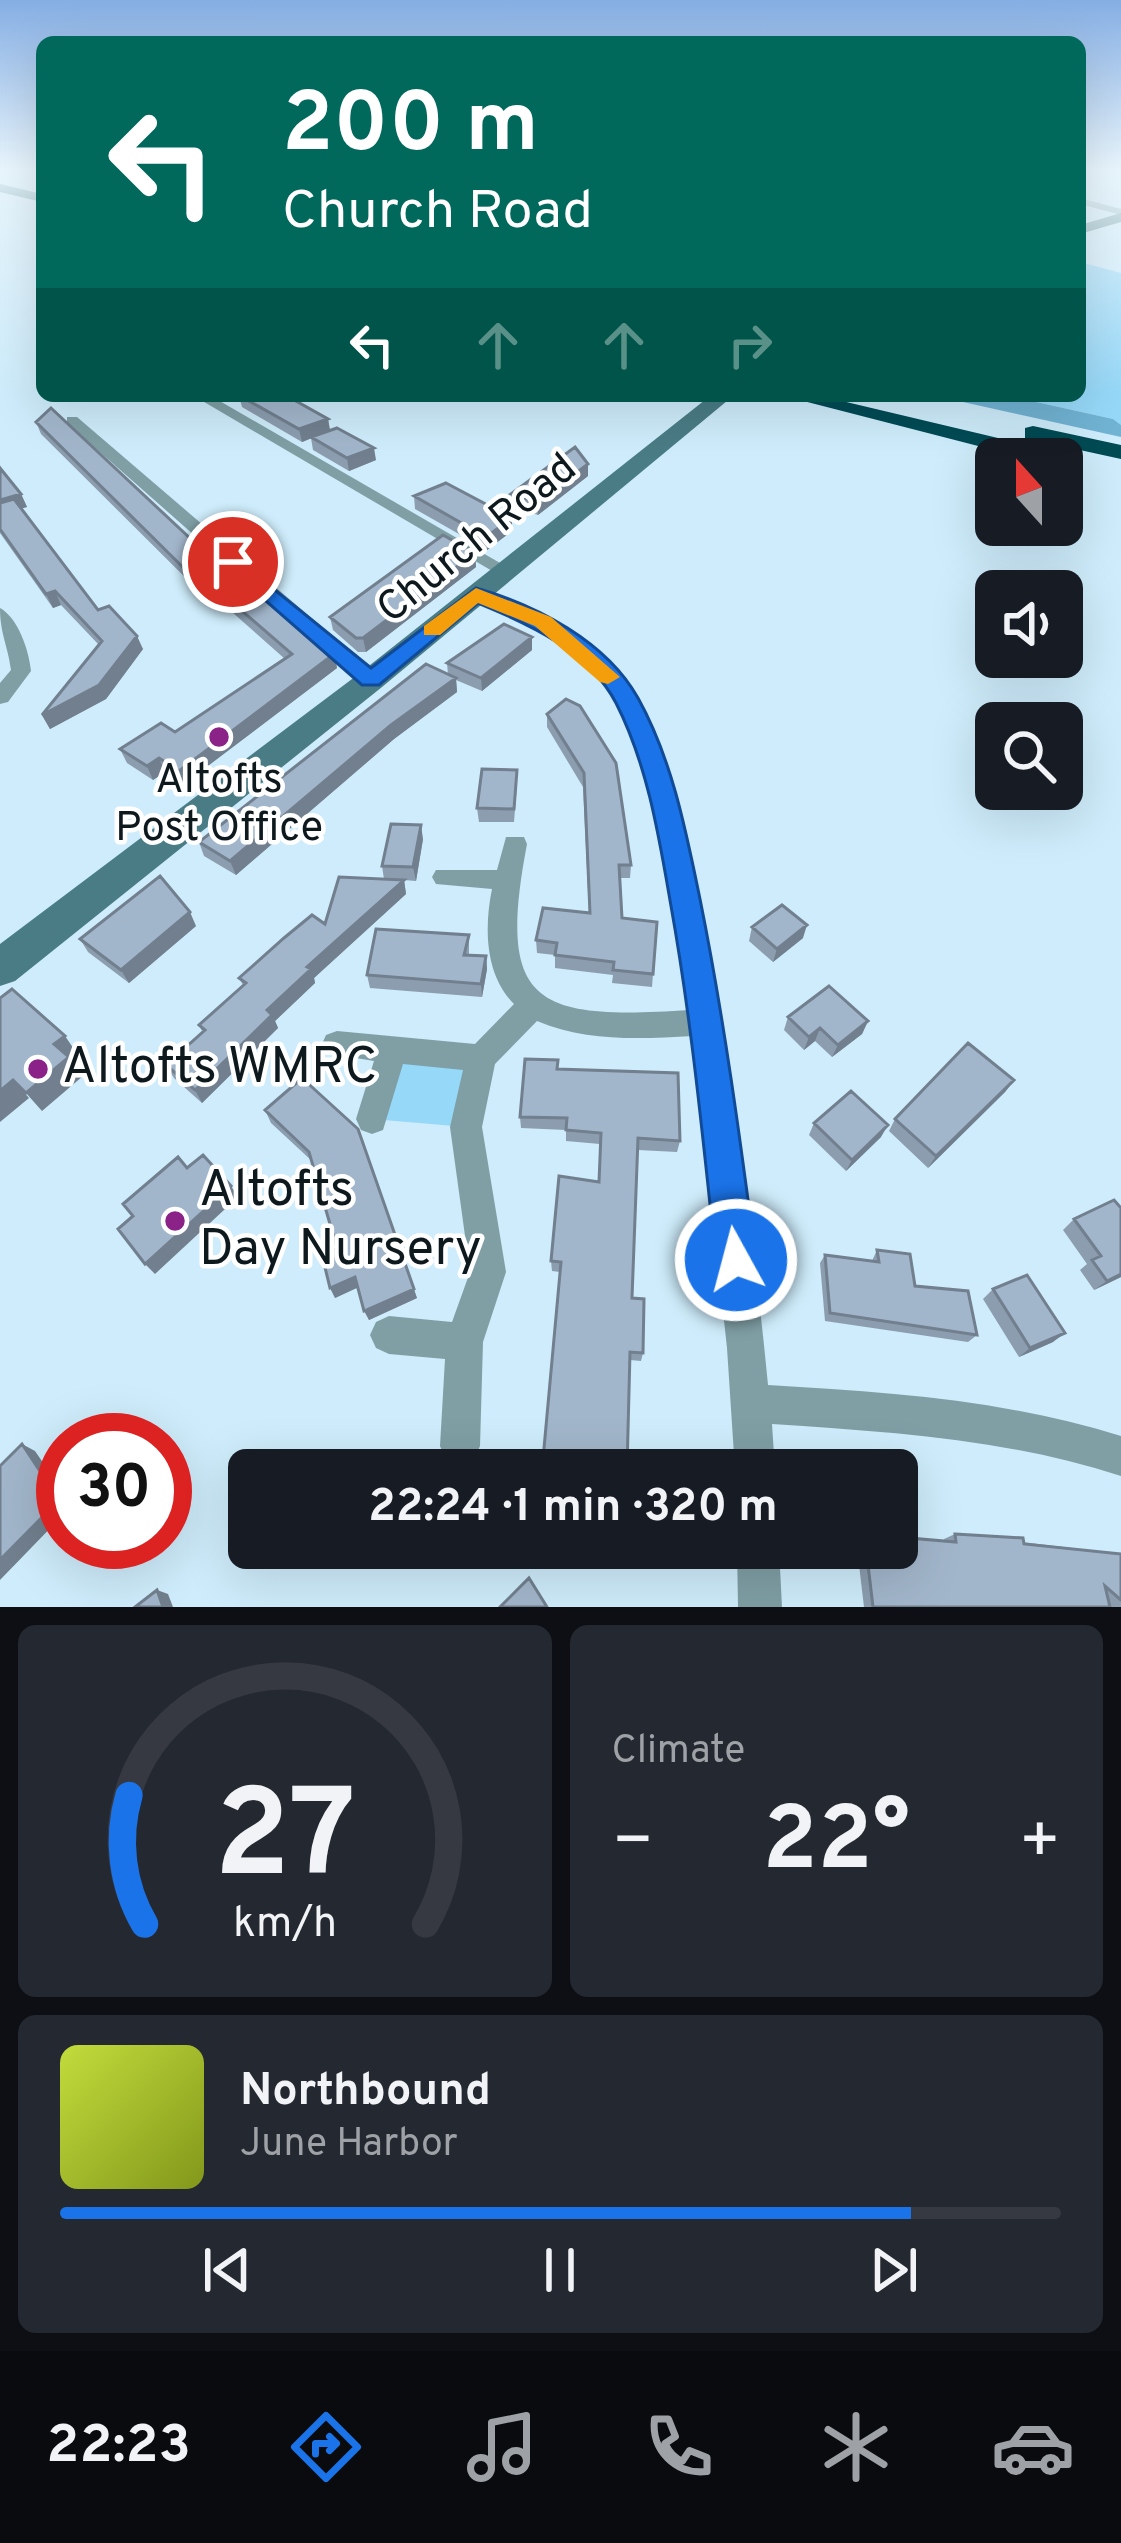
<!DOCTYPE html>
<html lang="en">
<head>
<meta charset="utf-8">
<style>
	body { margin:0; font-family:Overpass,sans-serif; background:#242831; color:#f1f3f6; height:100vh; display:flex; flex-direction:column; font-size:45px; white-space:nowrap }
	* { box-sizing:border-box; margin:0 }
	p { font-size:39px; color:#9ea1a6 }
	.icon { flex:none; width:66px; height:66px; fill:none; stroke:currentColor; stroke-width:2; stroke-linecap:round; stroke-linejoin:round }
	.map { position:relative; height:1607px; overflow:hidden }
	.drawer { display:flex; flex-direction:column; gap:18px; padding:18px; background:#0d0f14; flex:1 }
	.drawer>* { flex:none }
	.banner { position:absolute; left:36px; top:36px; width:1050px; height:366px; border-radius:18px; box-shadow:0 12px 48px #0002; background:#00695c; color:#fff; overflow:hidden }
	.needle { width:78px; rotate:339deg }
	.tools { position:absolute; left:975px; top:438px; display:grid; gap:24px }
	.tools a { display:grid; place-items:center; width:108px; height:108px; border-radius:18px; background:#171b24; box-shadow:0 12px 48px #0002; font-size:60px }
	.speed { position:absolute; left:36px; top:1413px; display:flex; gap:24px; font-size:60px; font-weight:700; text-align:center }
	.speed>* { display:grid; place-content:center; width:156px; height:156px; border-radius:50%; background:#171b24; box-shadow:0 12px 48px #0002; line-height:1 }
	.speed .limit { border:18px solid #d22; background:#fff; color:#111 }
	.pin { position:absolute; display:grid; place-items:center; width:102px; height:102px; color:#fff; margin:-51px; border:6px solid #fff; border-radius:50%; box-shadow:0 3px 12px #0007 }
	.me { position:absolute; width:132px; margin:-66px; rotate:353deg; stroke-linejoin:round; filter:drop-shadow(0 0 9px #0008) }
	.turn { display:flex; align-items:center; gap:42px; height:252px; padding:0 48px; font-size:54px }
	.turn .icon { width:156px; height:156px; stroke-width:2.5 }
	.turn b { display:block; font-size:84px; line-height:102px }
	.lanes { display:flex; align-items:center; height:114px; padding:0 48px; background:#0003; justify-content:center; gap:60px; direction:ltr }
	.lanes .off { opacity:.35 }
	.big { font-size:90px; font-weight:700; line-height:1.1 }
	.drawer .card { flex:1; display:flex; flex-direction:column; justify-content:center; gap:18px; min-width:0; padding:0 42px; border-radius:18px; background:#242831 }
	.drawer .dial { align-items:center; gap:0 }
	.dial svg { height:312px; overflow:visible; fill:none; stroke:#363941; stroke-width:7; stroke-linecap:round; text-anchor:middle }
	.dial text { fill:#f1f3f6; stroke:none }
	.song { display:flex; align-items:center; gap:36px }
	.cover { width:144px; height:144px; border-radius:18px; background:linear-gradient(135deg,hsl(70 70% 55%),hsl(70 70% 35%)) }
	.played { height:12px; border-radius:6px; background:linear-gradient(90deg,#1a73e8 85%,#363941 85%) }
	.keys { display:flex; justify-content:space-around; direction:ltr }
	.heat { display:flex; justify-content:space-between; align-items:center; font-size:66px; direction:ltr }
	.drawer .tiles { flex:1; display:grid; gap:18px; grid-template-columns:1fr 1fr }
	.card:last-child { grid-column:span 2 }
	.trip { position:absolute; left:228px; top:1449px; width:690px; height:120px; border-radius:18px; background:#171b24; box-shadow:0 12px 48px #0002; font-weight:700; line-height:120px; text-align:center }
	.dock { display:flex; height:192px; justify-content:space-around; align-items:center; background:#090b0e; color:#9ea1a6 }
	.dock .icon { width:84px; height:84px }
	.dock .selected { color:#1a73e8 }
	.dock b { font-size:54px; color:#f1f3f6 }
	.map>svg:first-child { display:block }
</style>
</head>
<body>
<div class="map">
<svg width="1121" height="1607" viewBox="0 0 1121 1607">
	<rect width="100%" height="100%" fill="#ceecfb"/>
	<path fill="#96d8f8" d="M1080,262L1121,273V425L1113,419L1009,396H1080Z
		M392,1050L481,1058L466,1127L372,1119Z"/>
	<path fill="#71b3d3" d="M936,396H1009L1113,419L1121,425V437Z"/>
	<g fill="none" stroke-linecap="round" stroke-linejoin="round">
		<path fill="#7f9fa5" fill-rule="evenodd" d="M1080,198L1121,209V215L1080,204Z
			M194,396H211L514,571L505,576L499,575Z
			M67,417H77L378,675L381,680L378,685H364L67,423Z
			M475,589C528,604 587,633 622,677C676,745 688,843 704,926C732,1076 753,1231 768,1385C889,1392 1006,1400 1121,1436V1476C1007,1439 891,1432 772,1424L775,1470H735L727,1348L693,1036C639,1039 588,1042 537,1021L495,1064L482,1127L506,1272L483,1342L480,1446L474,1460L460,1466L446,1460L440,1446L445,1359L389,1354L376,1348L370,1335L376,1322L389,1316L452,1322L470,1272L450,1127L463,1070L403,1064L383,1130L372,1134L361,1130L356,1119L374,1061L326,1053L322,1044L326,1035L337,1031L475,1044L514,1004C485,975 484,928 492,889L436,884L432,877L436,870H497L506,837H524L527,844C496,1006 536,1020 690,1010C676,914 661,736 589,667C555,634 511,616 468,599V591Z
			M0,608C18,618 29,650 31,671L8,702L0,704V683L11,670C8,646 0,634 0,608Z
			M737,1548H779L782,1607H738Z"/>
		<path fill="#4a7c85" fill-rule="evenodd" d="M1121,213V222L1080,234V225Z
			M710,396H733L382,687L15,981L0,986V944L360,673Z"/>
		<path fill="#004b55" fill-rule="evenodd" d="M0,184L42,194V202L0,192Z
			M784,396H821L1066,454L1070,459L1062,465V459H1029Z
			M1033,426L1121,445V459L1025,438V428Z"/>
	</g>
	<path fill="#8b9daf" d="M239,396L328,419L330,430L376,460L349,471L313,450L311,438L302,442L242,407Z
		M36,422L242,587L243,593L334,654L337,668L184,784L165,772L153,780L127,763L120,749L175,732L285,659L232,612L230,606L219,611L41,434Z
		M0,468L21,494L27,507L22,508L98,610L143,649L106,699L50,729L42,715L99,645L61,605L53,608L0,533Z
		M588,476L538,515L512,506L511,494Z
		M414,496L512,531L487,550L415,509Z
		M475,553L476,567L366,652H358L333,630L330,617Z
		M532,637V650L482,691L456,680L457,692L394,739L236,875L204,856L199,842L448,675L447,663Z
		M566,699L631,865L630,878H619L622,918L657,922L652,987L612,983L613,975L555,968V955L537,953L536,940L589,913L583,787L547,727V714Z
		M517,784L514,822H479L477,808Z
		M423,839L416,881L404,880L406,894L314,978L315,983L275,1021L278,1028L202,1103L174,1078L166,1065L203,1033L199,1025L243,985L239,978L325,924L384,879L382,866Z
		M196,926L129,983L88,952L80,939Z
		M752,927L803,938L773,962L749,941Z
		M469,935V955L486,956L487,969L482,997L370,988L367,975Z
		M788,1017L868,1021L862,1034L832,1057L815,1041L804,1050L784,1030Z
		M557,1069L680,1141L677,1152L638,1150L632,1298L643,1353L641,1361L630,1360L560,1272L552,1271L551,1261L599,1182L600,1144L566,1141V1130L521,1128L520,1117Z
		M302,1078L417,1298L369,1320L358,1287L335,1298L337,1248L312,1161L271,1123L265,1110Z
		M1014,1080L1005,1092L928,1168L889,1131L895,1119Z
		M814,1123L881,1137L846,1171L809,1135Z
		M1121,1208V1277L1094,1290L1080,1270L1087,1264L1063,1230L1074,1219Z
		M877,1250L915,1286L977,1335L968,1342L825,1321L820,1263L825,1255L872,1261Z
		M993,1289L1053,1342L1019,1357L983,1299Z
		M955,1534L1121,1554V1607H864L857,1548H897L945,1541L944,1539Z"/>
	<path fill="#717f8e" d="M328,419L330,431L302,442L299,429Z
		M374,448L376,460L349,471L347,458Z
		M588,464V476L538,515V502Z
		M21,494L27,507L2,514L0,500Z
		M512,518V531L487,550L486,537Z
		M475,553L476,567L366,652L363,638Z
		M242,587L246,600L228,599L230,606L219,611L214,598Z
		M55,591L61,605L53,608L46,594Z
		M137,636L143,649L106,699L50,729L42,715Z
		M532,637V650L482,691L481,678Z
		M334,654L337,668L184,784L179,771Z
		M456,678L457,692L394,739L236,875L230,861L391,725Z
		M159,758L165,772L153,780L147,766Z
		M421,825L423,839L416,881L413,867Z
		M404,880L406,894L314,978L315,983L275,1021L278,1028L202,1103L195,1090L267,1010L307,967Z
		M190,912L196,926L129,983L121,970Z
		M807,925L803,938L773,962L777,949Z
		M486,956L487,969L482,997L481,984Z
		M868,1021L862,1034L832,1057L838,1045Z
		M820,1028L815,1041L804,1050L809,1037Z
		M65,1036L78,1055L71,1061L83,1076L42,1111L26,1093L54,1044Z
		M13,1080L29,1098L0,1122V1091Z
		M1014,1080L1005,1092L928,1168L936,1156Z
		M888,1125L881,1137L846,1171L852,1160Z
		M231,1186L238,1197L155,1274L145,1264Z
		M1121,1274V1277L1094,1290L1107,1281Z
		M355,1277L359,1287L335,1298L330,1288Z
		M414,1289L417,1298L369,1320L364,1311Z
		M1065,1333L1053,1342L1019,1357L1030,1348Z
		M22,1444L35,1451L63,1492V1515L0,1580V1560Z
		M157,1590L168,1594L173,1607H163Z"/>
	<path fill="#a2b6cb" stroke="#717f8e" stroke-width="3" d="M240,396H287L328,419L299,429Z
		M51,408L242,587L214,598L36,422Z
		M337,428L374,448L347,458L311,437Z
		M575,447L588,464L538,502L511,494Z
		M0,468L21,494L0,500Z
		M446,483L512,518L486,537L414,496Z
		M14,499L98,610L109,606L137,636L99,685L42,715L102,641L55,591L46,594L0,529V503Z
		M443,535L475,553L363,638H356L330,617Z
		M253,588L334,654L179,771L159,758L147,766L120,749L161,723L175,732L292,654L228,599Z
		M504,624L532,637L481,678L447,663Z
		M426,664L456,678L391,725L230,861L199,842Z
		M566,699L580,706L616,763L631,865H619L622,918L657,922L653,974L613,970L614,962L555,955L557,943L536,940L543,908L590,913L584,773L547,714Z
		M482,769L517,770L514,809L477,808Z
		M391,824L421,825L413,867L382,866Z
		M160,876L190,912L121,970L80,939Z
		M339,877L404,880L307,967L311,969L267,1010L272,1015L195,1090L166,1065L205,1030L199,1025L246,983L239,978L284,938L312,915L325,924Z
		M782,905L807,925L777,949L752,927Z
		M376,929L469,935L464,955L486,956L481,984L367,975Z
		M829,986L868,1021L838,1045L820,1028L809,1037L788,1017Z
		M12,989L65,1036L54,1044L69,1057L26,1093L13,1080L0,1091V998Z
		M968,1043L1014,1080L936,1156L895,1119Z
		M525,1059L558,1060L557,1069L678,1073L680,1141L638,1138L632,1298L644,1299L643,1353L630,1352L627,1470H542L561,1262L551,1261L559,1176L599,1182L601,1133L566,1130L567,1118L520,1117Z
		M302,1078L358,1129L414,1289L364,1311L355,1277L330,1288L322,1255L337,1248L309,1152L265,1110Z
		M851,1091L888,1125L852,1160L814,1123Z
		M203,1155L231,1186L145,1264L118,1229L133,1216L123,1204L178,1157L187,1168Z
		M1114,1200L1121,1208V1274L1107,1281L1092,1260L1101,1256L1074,1219Z
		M877,1250L910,1254L915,1286L968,1291L977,1335L830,1313L825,1255L879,1262Z
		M1027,1275L1065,1333L1030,1348L993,1289Z
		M22,1444L59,1500L0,1560V1466Z
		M955,1534L1023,1538L1024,1544L1121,1554V1600L1105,1586L1110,1607H873L866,1548H897V1537L956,1542Z
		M529,1578L547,1607H500Z
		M157,1590L163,1607H135Z"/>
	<linearGradient id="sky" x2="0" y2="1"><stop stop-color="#85aee3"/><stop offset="0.43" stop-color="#e9f6fd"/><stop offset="1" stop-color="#e9f6fd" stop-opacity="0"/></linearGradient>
	<rect width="1121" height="394" fill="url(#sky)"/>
	<path fill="#1a73e8" stroke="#114b97" stroke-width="3" d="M233,556L371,668L476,588C536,605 606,641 638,698C672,759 686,831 700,899C724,1018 740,1138 756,1260L750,1274L736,1280L721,1274L716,1260C703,1141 692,1023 671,906C659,837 648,766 616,703C589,651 529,624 478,603L379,685H362L226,566V558Z"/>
	<path fill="#f59e0b" d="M476,588L551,617L620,677L608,684L600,682L535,626L478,603L440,635H424V626Z"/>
	<g fill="#8a2288" stroke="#fff" stroke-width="4.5">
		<circle cx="219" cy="737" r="12"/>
		<circle cx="38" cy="1069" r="12"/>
		<circle cx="175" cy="1221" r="12"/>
	</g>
	<g text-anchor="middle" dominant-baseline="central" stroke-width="9" stroke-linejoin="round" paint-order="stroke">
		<g font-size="42" fill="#0e191e" stroke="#fff">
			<text transform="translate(478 540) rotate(-39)">Church Road</text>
		</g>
		<g font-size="42" fill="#0e191e" stroke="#fff">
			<text x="219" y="781">Altofts<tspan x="219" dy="48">Post Office</tspan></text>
		</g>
		<g font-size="51" fill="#0e191e" stroke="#fff" text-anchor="start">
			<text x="62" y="1069">Altofts WMRC</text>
			<text x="199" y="1192">Altofts<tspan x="199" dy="59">Day Nursery</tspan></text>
		</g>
	</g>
</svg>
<div class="tools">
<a><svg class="needle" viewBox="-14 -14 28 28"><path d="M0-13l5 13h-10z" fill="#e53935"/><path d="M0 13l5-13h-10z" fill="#9ea1a6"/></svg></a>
<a><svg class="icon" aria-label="sound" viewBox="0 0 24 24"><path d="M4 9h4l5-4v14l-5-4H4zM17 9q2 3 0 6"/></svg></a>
<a><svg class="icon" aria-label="search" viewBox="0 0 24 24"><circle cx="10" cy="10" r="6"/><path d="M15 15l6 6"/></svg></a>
</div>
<div class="speed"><div class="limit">30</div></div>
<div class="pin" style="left:233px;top:562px;background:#d93025"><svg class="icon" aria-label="arrive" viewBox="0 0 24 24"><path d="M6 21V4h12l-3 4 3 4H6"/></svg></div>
<svg class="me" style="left:736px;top:1260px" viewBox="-20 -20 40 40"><circle r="17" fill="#1a73e8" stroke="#fff" stroke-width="3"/><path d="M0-11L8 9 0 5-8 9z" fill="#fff"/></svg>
<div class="trip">22:24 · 1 min · 320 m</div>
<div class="banner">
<div class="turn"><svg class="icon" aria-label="left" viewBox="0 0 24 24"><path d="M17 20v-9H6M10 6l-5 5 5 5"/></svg><div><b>200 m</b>Church Road</div></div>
<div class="lanes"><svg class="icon" aria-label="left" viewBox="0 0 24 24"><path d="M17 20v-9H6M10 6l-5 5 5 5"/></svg><svg class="icon off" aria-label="ahead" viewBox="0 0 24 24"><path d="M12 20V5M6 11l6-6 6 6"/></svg><svg class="icon off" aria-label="ahead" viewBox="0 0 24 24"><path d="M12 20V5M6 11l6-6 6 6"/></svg><svg class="icon off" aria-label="right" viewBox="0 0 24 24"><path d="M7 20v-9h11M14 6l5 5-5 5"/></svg></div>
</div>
</div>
<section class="drawer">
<div class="tiles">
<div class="card dial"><svg viewBox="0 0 100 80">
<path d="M14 69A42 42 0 1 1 86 69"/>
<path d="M14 69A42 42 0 0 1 10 36" stroke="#1a73e8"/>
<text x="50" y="56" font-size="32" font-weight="700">27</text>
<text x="50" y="72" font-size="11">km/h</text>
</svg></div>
<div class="card"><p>Climate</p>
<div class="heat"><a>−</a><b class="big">22°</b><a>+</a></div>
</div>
<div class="card">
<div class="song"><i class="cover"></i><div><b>Northbound</b><p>June Harbor</p></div></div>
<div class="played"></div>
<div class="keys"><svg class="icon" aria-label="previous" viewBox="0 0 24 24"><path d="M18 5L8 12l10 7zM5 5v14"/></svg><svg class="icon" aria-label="pause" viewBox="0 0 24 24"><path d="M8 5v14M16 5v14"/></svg><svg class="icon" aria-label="next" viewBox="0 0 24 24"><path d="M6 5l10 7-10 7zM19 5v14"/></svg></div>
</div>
</div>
</section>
<nav class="dock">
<b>22:23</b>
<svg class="icon selected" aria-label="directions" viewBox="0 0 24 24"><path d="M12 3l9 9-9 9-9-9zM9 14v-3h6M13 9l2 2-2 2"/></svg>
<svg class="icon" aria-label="music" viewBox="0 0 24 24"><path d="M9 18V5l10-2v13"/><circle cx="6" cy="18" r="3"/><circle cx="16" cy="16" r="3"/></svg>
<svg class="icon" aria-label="phone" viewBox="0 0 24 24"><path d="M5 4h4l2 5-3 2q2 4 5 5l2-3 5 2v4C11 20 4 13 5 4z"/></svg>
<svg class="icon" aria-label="climate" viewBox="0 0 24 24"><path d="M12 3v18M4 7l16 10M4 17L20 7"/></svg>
<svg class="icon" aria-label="car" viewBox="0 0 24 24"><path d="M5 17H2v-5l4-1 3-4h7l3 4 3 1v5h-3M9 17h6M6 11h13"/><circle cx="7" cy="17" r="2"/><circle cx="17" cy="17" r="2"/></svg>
</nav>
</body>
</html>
